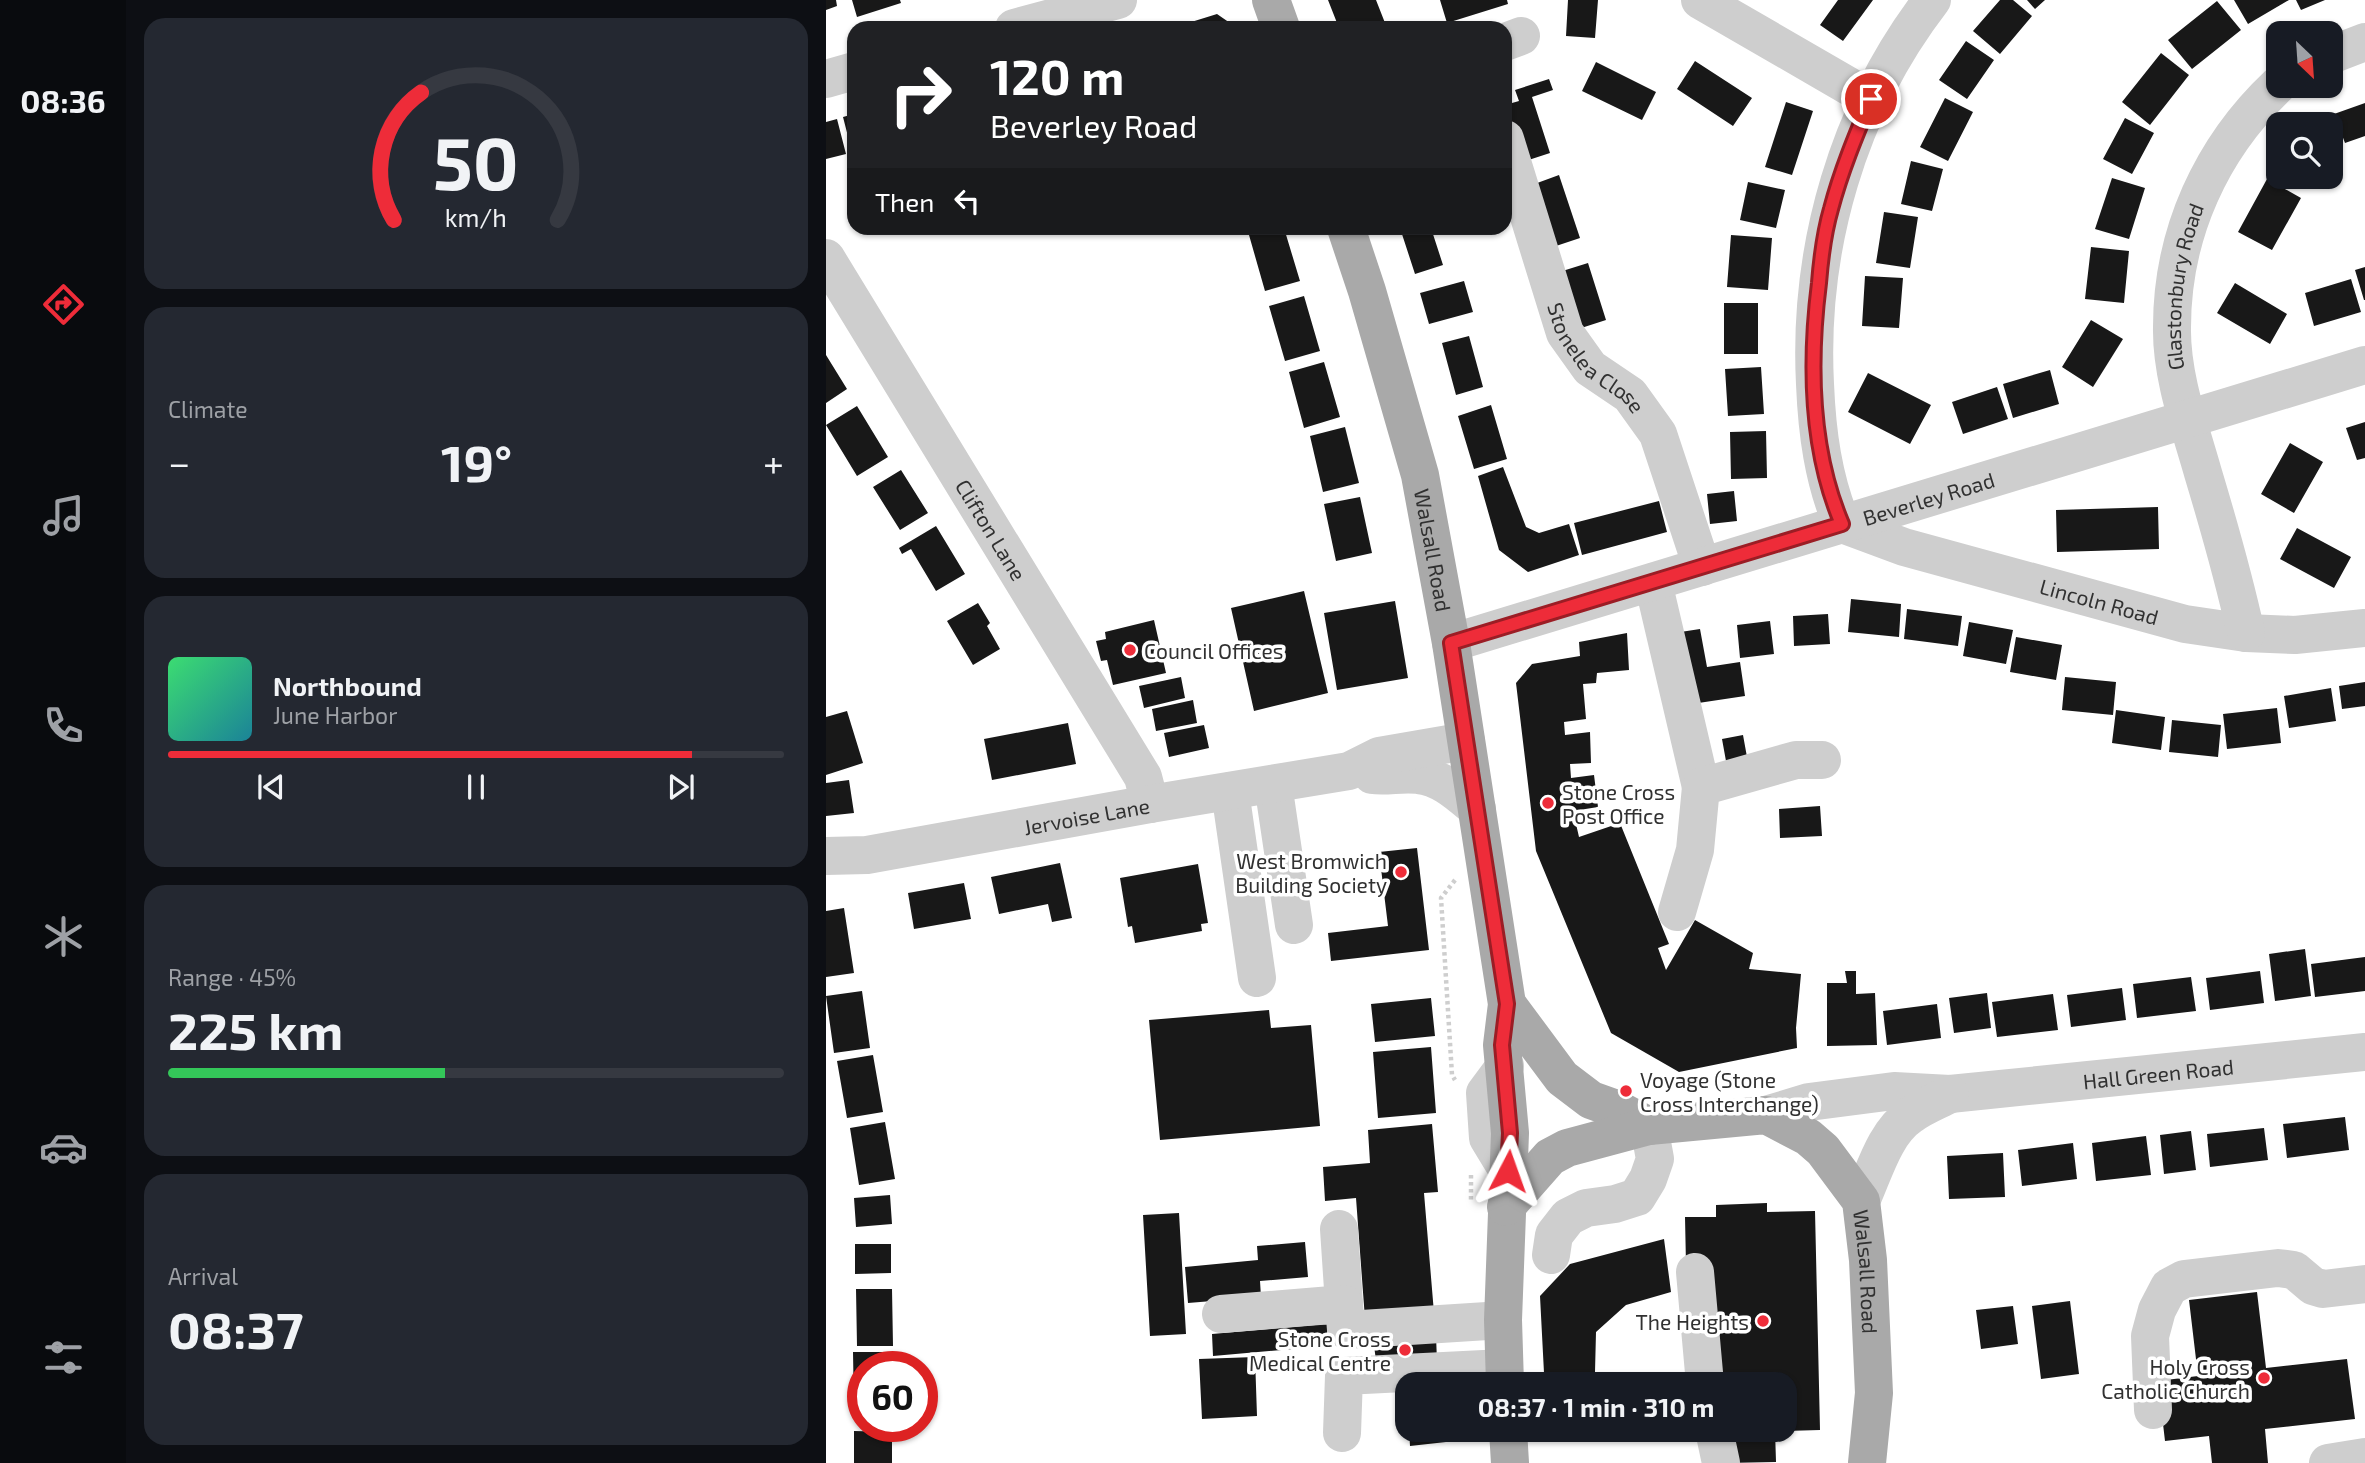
<!DOCTYPE html>
<html lang="en">
<head>
<meta charset="utf-8">
<style>
	body { margin:0; font-family:"Exo 2",sans-serif; background:#242831; color:#f1f3f6; height:100vh; display:flex; flex-direction:column; font-size:26px; white-space:nowrap }
	* { box-sizing:border-box; margin:0 }
	p { font-size:23px; color:#9ea1a6 }
	.icon { flex:none; width:38px; height:38px; fill:none; stroke:currentColor; stroke-width:2; stroke-linecap:round; stroke-linejoin:round }
	.map { position:relative; flex:1; overflow:hidden }
	.details { display:flex; flex-direction:column; gap:18px; padding:18px; background:#0d0f14; width:700px }
	.details>* { flex:none }
	.top-card { position:absolute; left:21px; top:21px; width:665px; height:214px; border-radius:21px; box-shadow:0 2px 5px #0004; background:#202124; color:#fff; overflow:hidden }
	.needle { width:46px; rotate:155deg }
	.fabs { position:absolute; left:1440px; top:21px; display:grid; gap:14px }
	.fabs a { display:grid; place-items:center; width:77px; height:77px; border-radius:14px; background:#171b24; box-shadow:0 2px 5px #0004; font-size:35px }
	.speed { position:absolute; left:21px; top:1351px; display:flex; gap:14px; font-size:35px; font-weight:700; text-align:center }
	.speed>* { display:grid; place-content:center; width:91px; height:91px; border-radius:50%; background:#171b24; box-shadow:0 2px 5px #0004; line-height:1 }
	.speed .limit { border:10px solid #d22; background:#fff; color:#111 }
	.pin { position:absolute; display:grid; place-items:center; width:60px; height:60px; color:#fff; margin:-30px; border:4px solid #fff; border-radius:50%; box-shadow:0 2px 7px #0007 }
	.me { position:absolute; width:77px; margin:-38px; rotate:4deg; stroke-linejoin:round; filter:drop-shadow(0 0 5px #0008) }
	.turn { display:flex; align-items:center; gap:24px; height:147px; padding:0 28px; font-size:32px }
	.turn .icon { width:91px; height:91px; stroke-width:2.5 }
	.turn b { display:block; font-size:49px; line-height:60px }
	.then { display:flex; align-items:center; height:66px; padding:0 28px; background:#0003; gap:14px; font-size:26px }
	.big { font-size:52px; font-weight:700; line-height:1.1 }
	.details .card { flex:1; display:flex; flex-direction:column; justify-content:center; gap:10px; min-width:0; padding:0 24px; border-radius:21px; background:#242831 }
	.details .dial { align-items:center; gap:0 }
	.dial svg { height:182px; overflow:visible; fill:none; stroke:#363941; stroke-width:7; stroke-linecap:round; text-anchor:middle }
	.dial text { fill:#f1f3f6; stroke:none }
	.song { display:flex; align-items:center; gap:21px }
	.cover { width:84px; height:84px; border-radius:10px; background:linear-gradient(135deg,hsl(140 70% 55%),hsl(190 70% 35%)) }
	.played { height:7px; border-radius:4px; background:linear-gradient(90deg,#ee2c39 85%,#363941 85%) }
	.keys { display:flex; justify-content:space-around; direction:ltr }
	.heat { display:flex; justify-content:space-between; align-items:center; font-size:38px; direction:ltr }
	.charge { height:10px; border-radius:5px; background:linear-gradient(90deg,#34c759 45%,#363941 0) }
	.trip { position:absolute; left:569px; top:1372px; width:402px; height:70px; border-radius:21px; background:#171b24; box-shadow:0 2px 5px #0004; font-weight:700; line-height:70px; text-align:center }
	main { display:flex; flex:1; min-height:0 }
	.menu { display:flex; flex-direction:column; width:126px; justify-content:space-around; align-items:center; background:#090b0e; color:#9ea1a6 }
	.menu .icon { width:49px; height:49px }
	.menu .on { color:#ee2c39 }
	.menu b { font-size:32px; color:#f1f3f6 }
	.map>svg:first-child { display:block }
</style>
</head>
<body>
<main>
<nav class="menu">
<b>08:36</b>
<svg class="icon on" aria-label="directions" viewBox="0 0 24 24"><path d="M12 3l9 9-9 9-9-9zM9 14v-3h6M13 9l2 2-2 2"/></svg>
<svg class="icon" aria-label="music" viewBox="0 0 24 24"><path d="M9 18V5l10-2v13"/><circle cx="6" cy="18" r="3"/><circle cx="16" cy="16" r="3"/></svg>
<svg class="icon" aria-label="phone" viewBox="0 0 24 24"><path d="M5 4h4l2 5-3 2q2 4 5 5l2-3 5 2v4C11 20 4 13 5 4z"/></svg>
<svg class="icon" aria-label="climate" viewBox="0 0 24 24"><path d="M12 3v18M4 7l16 10M4 17L20 7"/></svg>
<svg class="icon" aria-label="car" viewBox="0 0 24 24"><path d="M5 17H2v-5l4-1 3-4h7l3 4 3 1v5h-3M9 17h6M6 11h13"/><circle cx="7" cy="17" r="2"/><circle cx="17" cy="17" r="2"/></svg>
<svg class="icon" aria-label="filters" viewBox="0 0 24 24"><path d="M4 7h16M4 17h16"/><circle cx="9" cy="7" r="2"/><circle cx="15" cy="17" r="2"/></svg>
</nav>
<section class="details">
<div class="card dial"><svg viewBox="0 0 100 80">
<path d="M14 69A42 42 0 1 1 86 69"/>
<path d="M14 69A42 42 0 0 1 26 13" stroke="#ee2c39"/>
<text x="50" y="56" font-size="32" font-weight="700">50</text>
<text x="50" y="72" font-size="11">km/h</text>
</svg></div>
<div class="card"><p>Climate</p>
<div class="heat"><a>−</a><b class="big">19°</b><a>+</a></div>
</div>
<div class="card">
<div class="song"><i class="cover"></i><div><b>Northbound</b><p>June Harbor</p></div></div>
<div class="played"></div>
<div class="keys"><svg class="icon" aria-label="previous" viewBox="0 0 24 24"><path d="M18 5L8 12l10 7zM5 5v14"/></svg><svg class="icon" aria-label="pause" viewBox="0 0 24 24"><path d="M8 5v14M16 5v14"/></svg><svg class="icon" aria-label="next" viewBox="0 0 24 24"><path d="M6 5l10 7-10 7zM19 5v14"/></svg></div>
</div>
<div class="card"><p>Range · 45%</p><b class="big">225 km</b><div class="charge"></div></div>
<div class="card"><p>Arrival</p><b class="big">08:37</b></div>
</section>
<div class="map">
<svg width="1539" height="1463" viewBox="0 0 1539 1463">
	<rect width="100%" height="100%" fill="#fff"/>
	<path fill="#181818" d="M0,0H10L11,6L0,10Z
		M26,0H74L75,3L31,17Z
		M502,0H550L561,28H513Z
		M614,0H681L682,4L621,23Z
		M742,0H772L769,38L740,36Z
		M1012,0H1047L1017,41L994,25Z
		M1174,0H1187L1206,16L1174,54L1147,31Z
		M1201,0H1219L1209,9Z
		M1408,0H1463L1422,24Z
		M1470,0H1499L1475,10Z
		M1391,1L1415,30L1366,69L1342,40Z
		M391,14L404,23L405,28H346Z
		M1140,41L1168,60L1141,99L1113,80Z
		M1335,53L1363,75L1324,125L1296,102Z
		M869,61L926,98L907,126L851,89Z
		M770,62L830,92L816,120L756,91Z
		M723,79L727,90L706,97L724,153L693,163L679,119V105L693,101L689,90Z
		M1119,98L1147,112L1122,161L1094,147Z
		M960,102L987,111L966,175L939,167Z
		M1539,103V136L1519,143L1508,114Z
		M28,114V151L26,152L17,117Z
		M1299,118L1328,133L1306,174L1277,159Z
		M11,119L20,154L0,159V122Z
		M1085,161L1117,169L1106,211L1075,204Z
		M733,175L754,238L724,248L703,186Z
		M1460,177H1485L1470,189Z
		M1286,178L1319,188L1303,239L1269,229Z
		M1441,179L1475,198L1446,250L1412,232Z
		M922,182L959,190L950,228L914,220Z
		M1058,212L1092,217L1084,268L1050,263Z
		M450,228H458L474,281L439,291L423,235Z
		M574,228H605L617,265L589,274Z
		M905,235L946,238L942,290L901,287Z
		M1265,247L1303,251L1298,303L1259,299Z
		M762,263L780,320L749,330L730,273Z
		M1539,267V300H1538L1529,270Z
		M1039,276L1077,278L1073,328L1036,326Z
		M1525,279L1535,312L1488,326L1479,293Z
		M638,281L647,312L603,324L594,293Z
		M1409,283L1461,314L1444,344L1391,313Z
		M478,296L494,351L459,361L443,306Z
		M898,303H932V354H898Z
		M1265,320L1297,339L1267,387L1236,367Z
		M643,336L657,387L630,395L616,343Z
		M0,355L21,389L0,403Z
		M498,362L514,417L478,428L463,372Z
		M935,367L938,414L902,416L899,369Z
		M1224,370L1233,404L1187,418L1177,384Z
		M1042,373L1105,405L1084,444L1022,412Z
		M1171,387L1182,419L1137,434L1126,402Z
		M665,405L681,459L648,469L632,416Z
		M31,406L62,457L31,476L0,425Z
		M1539,422V458L1531,460L1520,428Z
		M519,427L533,483L497,492L484,436Z
		M940,431L941,478L905,479L904,432Z
		M1464,443L1497,462L1468,513L1435,494Z
		M677,467L700,527L713,533L743,524L753,555L702,572L673,550L652,476Z
		M75,470L102,513L74,530L47,487Z
		M908,491L911,521L884,524L881,494Z
		M534,497L546,553L510,561L498,504Z
		M833,501L841,532L756,555L748,523Z
		M1332,507L1333,549L1231,552L1230,510Z
		M110,526L139,574L110,591L85,549L76,554L73,548Z
		M1471,528L1525,557L1508,588L1454,559Z
		M478,591L502,693L428,711L405,608Z
		M1025,599L1075,604L1073,637L1022,632Z
		M569,601L582,678L511,690L498,613Z
		M152,603L164,623L161,626L174,649L147,665L121,621Z
		M1081,609L1136,616L1132,646L1078,639Z
		M1002,614L1004,644L968,646L967,616Z
		M328,620L340,673L287,685L281,660L275,661L270,641L280,639L279,632Z
		M944,621L948,654L914,658L911,625Z
		M1143,622L1187,630L1180,664L1137,656Z
		M874,629L881,667L914,662L919,696L859,705L848,633Z
		M801,633L803,670L771,673L770,683L757,684L760,719L738,722L739,735L764,732L765,763L744,764L745,778L768,775L772,807L747,811L753,837L794,823L843,944L832,948L840,970L869,920L927,953L923,969L975,974L970,1028L971,1048L853,1072L785,1033L710,851L690,683L706,664L754,656L753,642Z
		M1190,637L1236,645L1230,680L1184,672Z
		M355,677L359,698L318,708L313,686Z
		M1239,677L1290,682L1287,715L1236,710Z
		M1539,682V706L1516,709L1513,686Z
		M1505,688L1510,721L1463,728L1458,696Z
		M367,700L371,723L330,731L326,709Z
		M1451,708L1455,743L1401,749L1397,714Z
		M1290,710L1339,717L1335,750L1286,743Z
		M21,711L37,763L0,775V717Z
		M1346,720L1395,725L1392,757L1343,752Z
		M242,723L250,764L166,780L158,739Z
		M378,725L383,748L343,757L338,733Z
		M917,735L923,768L902,772L896,739Z
		M23,780L28,813L0,816V783Z
		M994,806L996,836L954,838L953,809Z
		M591,848L603,950L505,961L502,933L562,926L553,852Z
		M234,863L246,918L226,922L222,904L173,914L165,877Z
		M372,864L382,923L375,924L376,931L309,943L306,926L302,927L294,878Z
		M138,883L145,919L88,929L82,893Z
		M18,908L28,973L0,977V911Z
		M1479,949L1485,996L1449,1001L1443,954Z
		M1539,957V991L1489,997L1485,964Z
		M1019,971H1030V994L1049,993L1051,1045L1001,1046V983H1021Z
		M1434,971L1438,1003L1384,1010L1380,978Z
		M1365,977L1370,1011L1311,1018L1307,984Z
		M1296,988L1300,1020L1245,1027L1241,995Z
		M36,991L44,1048L8,1053L0,996Z
		M1161,993L1165,1028L1128,1033L1123,998Z
		M1227,994L1232,1030L1171,1037L1166,1002Z
		M605,998L609,1036L549,1042L545,1004Z
		M1111,1004L1115,1038L1061,1045L1057,1011Z
		M443,1010L445,1028L485,1025L494,1126L334,1140L323,1020Z
		M605,1047L610,1113L552,1118L547,1052Z
		M47,1055L57,1112L21,1118L11,1061Z
		M1519,1117L1523,1150L1461,1158L1457,1124Z
		M59,1122L69,1179L33,1185L24,1128Z
		M606,1124L612,1192L598,1193L608,1313L539,1319L530,1198L499,1201L497,1167L544,1163L542,1130Z
		M1438,1128L1442,1160L1384,1167L1381,1134Z
		M1365,1131L1370,1170L1338,1174L1334,1135Z
		M1320,1136L1325,1175L1270,1181L1266,1143Z
		M1247,1143L1251,1179L1196,1186L1192,1150Z
		M1177,1153L1179,1197L1123,1199L1121,1156Z
		M64,1195L66,1224L30,1227L28,1198Z
		M941,1203V1212L989,1211L994,1430L959,1431V1384H898V1376L884,1377L860,1265L859,1217H890V1205Z
		M353,1213L360,1334L324,1336L317,1215Z
		M838,1239L845,1292L800,1305L770,1332L769,1372L718,1373L714,1296L744,1264Z
		M479,1242L482,1277L434,1281L435,1297L362,1303L359,1267L432,1260L431,1246Z
		M29,1244H65V1273L29,1274Z
		M30,1289H66L67,1346H31Z
		M1431,1292L1440,1368L1521,1359L1529,1419L1439,1429L1442,1463H1386L1383,1436L1339,1441L1332,1381L1372,1376L1363,1300Z
		M1244,1301L1253,1374L1215,1379L1206,1306Z
		M1187,1306L1192,1344L1155,1349L1150,1310Z
		M501,1324L502,1346L387,1356L386,1334Z
		M610,1335L611,1362L551,1367L547,1339Z
		M27,1352H64V1367H37V1410H28Z
		M429,1357L431,1416L376,1419L373,1359Z
		M583,1430H618L620,1442L584,1446Z
		M899,1430H949L950,1462L900,1463Z
		M28,1431L66,1432V1463H28Z"/>
	<g fill="none" stroke-linecap="round" stroke-linejoin="round">
		<path stroke="#cecece" stroke-width="4.5" stroke-dasharray="3.5 3.5" stroke-linecap="butt" d="M629,880L615,898L626,1075L629,1080
			M645,1175V1201"/>
		<g stroke="#cecece" stroke-width="38">
			<path d="M874,0L1045,99"/>
			<path id="s1" d="M1106,0C1022,109 982,247 989,384C991,432 997,479 1016,524L1078,547L1359,624L1420,633L1469,635L1539,628"/>
			<path d="M188,28L292,0"/>
			<path d="M679,42L695,36"/>
			<path d="M1505,55L1539,42"/>
			<path d="M0,79L28,71"/>
			<path id="s2" d="M679,139L739,333L764,368L804,395L832,434L876,567"/>
			<path id="s3" d="M0,258L317,777L324,804"/>
			<path d="M827,582L875,787"/>
			<path id="s4" d="M1420,633C1408,579 1393,526 1377,473C1364,427 1345,376 1346,327C1346,234 1385,148 1452,85"/>
			<path id="s5" d="M625,643L1539,365"/>
			<path d="M546,775C561,777 576,773 592,775C615,777 633,794 651,809"/>
			<path d="M447,784L468,925"/>
			<path d="M404,791L431,978"/>
			<path id="s6" d="M0,856L41,855L324,804L523,771L553,756L640,741"/>
			<path d="M851,912L869,850L875,787L970,760H996"/>
			<path d="M679,1066L659,1093L662,1138L682,1171"/>
			<path id="s7" d="M940,1115L983,1102L1068,1091L1124,1094L1539,1052"/>
			<path d="M1035,1201C1048,1173 1058,1133 1085,1115C1097,1106 1111,1101 1124,1094"/>
			<path d="M513,1229L518,1304"/>
			<path d="M725,1255L728,1235L742,1217L760,1208L789,1204L811,1197L822,1179L829,1159L823,1126"/>
			<path d="M869,1272L879,1384"/>
			<path d="M395,1314L518,1304L520,1330L677,1320"/>
			<path d="M1327,1410L1324,1336L1331,1310L1343,1287L1358,1279L1452,1268L1468,1270L1487,1286L1497,1289L1539,1284"/>
			<path d="M888,1430L895,1463"/>
			<path d="M516,1433L518,1376L678,1368"/>
			<path d="M1502,1463L1539,1457"/>
		</g>
		<g stroke="#a9a9a9" stroke-width="38">
			<path d="M445,0L455,28"/>
			<path id="s8" d="M520,228L541,291L594,475L625,643L681,1004L676,1045L684,1133L677,1320L679,1384"/>
			<path d="M681,1004L736,1078L765,1100L793,1110L823,1126"/>
			<path id="s9" d="M680,1207L724,1157L741,1148L823,1126L940,1115L982,1137L997,1150L1035,1201L1042,1260L1048,1393L1041,1463"/>
			<path d="M682,1430L684,1463"/>
		</g>
	</g>
	<g fill="none" stroke-linecap="round" stroke-linejoin="round">
		<g stroke="#9b1d25" stroke-width="18">
			<path id="route" d="M682,1171L684,1133L676,1045L681,1004L625,643L1016,524C984,449 983,363 993,283C995,258 998,233 1005,209C1015,171 1030,135 1045,99"/>
		</g>
		<use href="#route" stroke="#ee2c39" stroke-width="12"/>
	</g>
	<g fill="#ee2c39" stroke="#fff" stroke-width="2.5">
		<circle cx="304" cy="650" r="7"/>
		<circle cx="722" cy="803" r="7"/>
		<circle cx="575" cy="872" r="7"/>
		<circle cx="800" cy="1091" r="7"/>
		<circle cx="937" cy="1321" r="7"/>
		<circle cx="579" cy="1350" r="7"/>
		<circle cx="1438" cy="1378" r="7"/>
	</g>
	<g text-anchor="middle" dominant-baseline="central" stroke-width="7" stroke-linejoin="round" paint-order="stroke">
		<g font-size="21" fill="#313131" stroke="#fff">
			<text stroke="none"><textPath href="#s4" startOffset="357">Glastonbury Road</textPath></text>
			<text stroke="none"><textPath href="#s2" startOffset="242">Stonelea Close</textPath></text>
			<text stroke="none"><textPath href="#s5" startOffset="499">Beverley Road</textPath></text>
			<text stroke="none"><textPath href="#s3" startOffset="318">Clifton Lane</textPath></text>
			<text stroke="none"><textPath href="#s8" startOffset="334">Walsall Road</textPath></text>
			<text stroke="none"><textPath href="#s1" startOffset="822">Lincoln Road</textPath></text>
			<text stroke="none"><textPath href="#s6" startOffset="264">Jervoise Lane</textPath></text>
			<text stroke="none"><textPath href="#s7" startOffset="396">Hall Green Road</textPath></text>
			<text stroke="none"><textPath href="#s9" startOffset="490">Walsall Road</textPath></text>
		</g>
		<g font-size="21" fill="#313131" stroke="#fff" text-anchor="end">
			<text x="318" y="650" text-anchor="start">Council Offices</text>
			<text x="736" y="791" text-anchor="start">Stone Cross<tspan x="736" dy="24">Post Office</tspan></text>
			<text x="561" y="860">West Bromwich<tspan x="561" dy="24">Building Society</tspan></text>
			<text x="814" y="1079" text-anchor="start">Voyage (Stone<tspan x="814" dy="24">Cross Interchange)</tspan></text>
			<text x="923" y="1321">The Heights</text>
			<text x="565" y="1338">Stone Cross<tspan x="565" dy="24">Medical Centre</tspan></text>
			<text x="1424" y="1366">Holy Cross<tspan x="1424" dy="24">Catholic Church</tspan></text>
		</g>
	</g>
</svg>
<div class="fabs">
<a><svg class="needle" viewBox="-14 -14 28 28"><path d="M0-13l5 13h-10z" fill="#e53935"/><path d="M0 13l5-13h-10z" fill="#9ea1a6"/></svg></a>
<a><svg class="icon" aria-label="search" viewBox="0 0 24 24"><circle cx="10" cy="10" r="6"/><path d="M15 15l6 6"/></svg></a>
</div>
<div class="speed"><div class="limit">60</div></div>
<div class="pin" style="left:1045px;top:99px;background:#d93025"><svg class="icon" aria-label="arrive" viewBox="0 0 24 24"><path d="M6 21V4h12l-3 4 3 4H6"/></svg></div>
<svg class="me" style="left:682px;top:1171px" viewBox="-20 -20 40 40"><path d="M0-17L14 15 0 8-14 15z" fill="#ee2c39" stroke="#fff" stroke-width="4"/></svg>
<div class="trip">08:37 · 1 min · 310 m</div>
<div class="top-card">
<div class="turn"><svg class="icon" aria-label="right" viewBox="0 0 24 24"><path d="M7 20v-9h11M14 6l5 5-5 5"/></svg><div><b>120 m</b>Beverley Road</div></div>
<div class="then">Then<svg class="icon" aria-label="left" viewBox="0 0 24 24"><path d="M17 20v-9H6M10 6l-5 5 5 5"/></svg></div>
</div>
</div>
</main>
</body>
</html>
